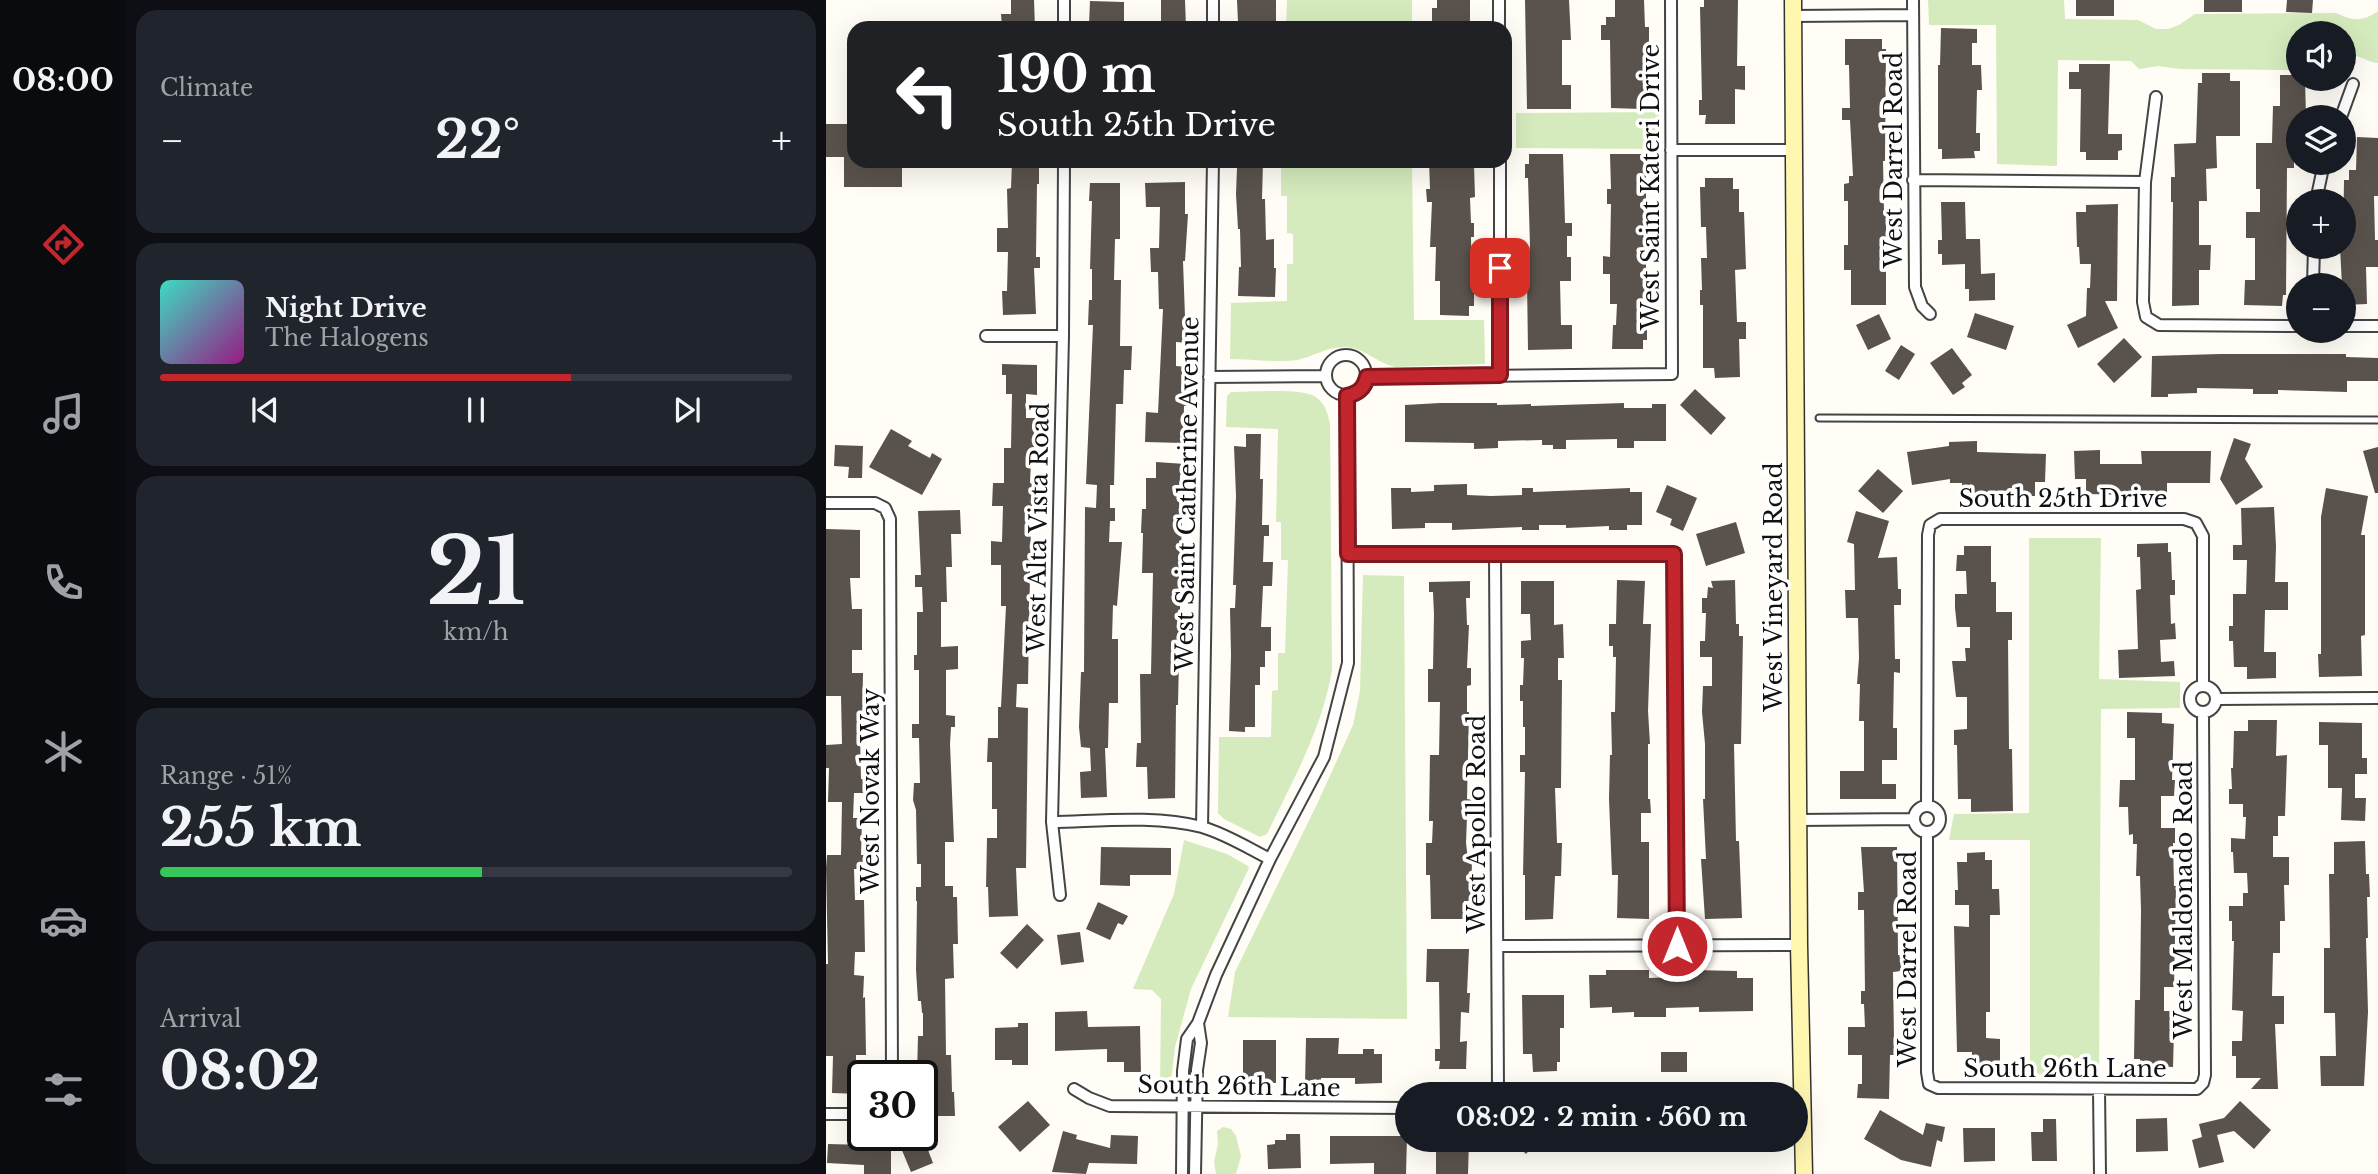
<!DOCTYPE html>
<html lang="en">
<head>
<meta charset="utf-8">
<style>
	body { margin:0; font-family:"Libre Baskerville",serif; background:#20242c; color:#f1f3f6; height:100vh; display:flex; flex-direction:column; font-size:26px; white-space:nowrap }
	* { box-sizing:border-box; margin:0 }
	p { font-size:23px; color:#9ea1a6 }
	.icon { flex:none; width:38px; height:38px; fill:none; stroke:currentColor; stroke-width:2; stroke-linecap:round; stroke-linejoin:round }
	.map { position:relative; flex:1; overflow:hidden }
	.details { display:flex; flex-direction:column; gap:10px; padding:10px; background:#0d0f14; width:700px }
	.details>* { flex:none }
	.hud { position:absolute; left:21px; top:21px; width:665px; height:147px; border-radius:21px; box-shadow:0 7px 28px #0002; background:#202124; color:#fff; overflow:hidden }
	.buttons { position:absolute; left:1460px; top:21px; display:grid; gap:14px }
	.buttons a { display:grid; place-items:center; width:70px; height:70px; border-radius:50%; background:#171b24; box-shadow:0 7px 28px #0002; font-size:35px }
	.speed { position:absolute; left:21px; top:1060px; display:flex; gap:14px; font-size:35px; font-weight:700; text-align:center }
	.speed>* { display:grid; place-content:center; width:91px; height:91px; border-radius:50%; background:#171b24; box-shadow:0 7px 28px #0002; line-height:1 }
	.speed .limit { border:4px solid #111; border-radius:10px; background:#fff; color:#111 }
	.pin { position:absolute; display:grid; place-items:center; width:60px; height:60px; color:#fff; margin:-30px; border-radius:14px; box-shadow:0 4px 10px #0006 }
	.me { position:absolute; width:77px; margin:-38px; rotate:0deg; stroke-linejoin:round; filter:drop-shadow(0 0 5px #0008) }
	.turn { display:flex; align-items:center; gap:24px; height:147px; padding:0 35px; font-size:32px }
	.turn .icon { width:91px; height:91px; stroke-width:2.5 }
	.turn b { display:block; font-size:49px; line-height:60px }
	.big { font-size:52px; font-weight:700; line-height:1.1 }
	.details .widget { flex:1; display:flex; flex-direction:column; justify-content:center; gap:10px; min-width:0; padding:0 24px; border-radius:21px; background:#20242c }
	.details .dial { align-items:center; gap:0 }
	.dial b { font-size:91px; line-height:1 }
	.song { display:flex; align-items:center; gap:21px }
	.cover { width:84px; height:84px; border-radius:10px; background:linear-gradient(135deg,hsl(170 70% 55%),hsl(310 70% 35%)) }
	.played { height:7px; border-radius:4px; background:linear-gradient(90deg,#c4262e 65%,#363941 65%) }
	.keys { display:flex; justify-content:space-around; direction:ltr }
	.heat { display:flex; justify-content:space-between; align-items:center; font-size:38px; direction:ltr }
	.charge { height:10px; border-radius:5px; background:linear-gradient(90deg,#34c759 51%,#363941 0) }
	.trip { position:absolute; left:569px; top:1082px; width:413px; height:70px; border-radius:35px; background:#171b24; box-shadow:0 7px 28px #0002; font-weight:700; line-height:70px; text-align:center }
	main { display:flex; flex:1; min-height:0 }
	.menu { display:flex; flex-direction:column; width:126px; justify-content:space-around; align-items:center; background:#090b0e; color:#9ea1a6 }
	.menu .icon { width:49px; height:49px }
	.menu .selected { color:#c4262e }
	.menu b { font-size:32px; color:#f1f3f6 }
	.map>svg:first-child { display:block }
</style>
</head>
<body>
<main>
<nav class="menu">
<b>08:00</b>
<svg class="icon selected" aria-label="directions" viewBox="0 0 24 24"><path d="M12 3l9 9-9 9-9-9zM9 14v-3h6M13 9l2 2-2 2"/></svg>
<svg class="icon" aria-label="music" viewBox="0 0 24 24"><path d="M9 18V5l10-2v13"/><circle cx="6" cy="18" r="3"/><circle cx="16" cy="16" r="3"/></svg>
<svg class="icon" aria-label="phone" viewBox="0 0 24 24"><path d="M5 4h4l2 5-3 2q2 4 5 5l2-3 5 2v4C11 20 4 13 5 4z"/></svg>
<svg class="icon" aria-label="climate" viewBox="0 0 24 24"><path d="M12 3v18M4 7l16 10M4 17L20 7"/></svg>
<svg class="icon" aria-label="car" viewBox="0 0 24 24"><path d="M5 17H2v-5l4-1 3-4h7l3 4 3 1v5h-3M9 17h6M6 11h13"/><circle cx="7" cy="17" r="2"/><circle cx="17" cy="17" r="2"/></svg>
<svg class="icon" aria-label="filters" viewBox="0 0 24 24"><path d="M4 7h16M4 17h16"/><circle cx="9" cy="7" r="2"/><circle cx="15" cy="17" r="2"/></svg>
</nav>
<section class="details">
<div class="widget"><p>Climate</p>
<div class="heat"><a>−</a><b class="big">22°</b><a>+</a></div>
</div>
<div class="widget">
<div class="song"><i class="cover"></i><div><b>Night Drive</b><p>The Halogens</p></div></div>
<div class="played"></div>
<div class="keys"><svg class="icon" aria-label="previous" viewBox="0 0 24 24"><path d="M18 5L8 12l10 7zM5 5v14"/></svg><svg class="icon" aria-label="pause" viewBox="0 0 24 24"><path d="M8 5v14M16 5v14"/></svg><svg class="icon" aria-label="next" viewBox="0 0 24 24"><path d="M6 5l10 7-10 7zM19 5v14"/></svg></div>
</div>
<div class="widget dial"><b>21</b><p>km/h</p></div>
<div class="widget"><p>Range · 51%</p><b class="big">255 km</b><div class="charge"></div></div>
<div class="widget"><p>Arrival</p><b class="big">08:02</b></div>
</section>
<div class="map">
<svg width="1552" height="1174" viewBox="0 0 1552 1174">
	<rect width="100%" height="100%" fill="#fffdf5"/>
	<path fill="#d5ebbd" d="M461,0H586V28H460Z
		M1102,0H1238L1239,19L1312,20L1330,29H1342L1353,25L1369,14L1510,13C1526,21 1537,22 1552,11V63C1538,62 1535,53 1517,55V33H1472V70L1354,69L1332,66L1313,69L1305,61L1232,60L1231,166L1171,164L1170,25H1103Z
		M833,112V149L690,148V113Z
		M455,161H586L588,320H658L659,364L570,367C552,364 537,347 519,347C500,347 486,357 471,360C450,363 425,359 404,359L405,303L461,301V264H467V234L461,233V196H455Z
		M405,392C423,392 475,388 488,396C499,402 502,414 504,424L506,670C496,729 467,780 441,834L434,837L398,819L392,813L393,737H445L446,691L452,690V653H459L462,560H455V522H450L452,429L400,427L401,396Z
		M1203,538H1275L1273,679L1354,682V708L1275,709L1273,1074H1204V840H1123L1128,814L1203,813Z
		M537,575L578,576L581,1019L402,1017L409,972L492,802L527,725L534,691Z
		M358,840L401,854L422,866L423,868L365,989L349,1047L344,1089L342,1091L334,1092L335,999L326,990L307,989L348,894Z
		M397,1127L405,1129L410,1136L415,1156L410,1174H390L388,1162L392,1144L391,1131Z"/>
	<path fill="#5a524d" d="M185,0H208L209,28H176L175,14H185Z
		M335,0H359L360,28H335Z
		M411,0H450V22H412Z
		M611,0H644V24L606,23V8H611Z
		M699,0H743L745,40H736V85H745V109H701Z
		M789,0H818L819,27H823V39L820,99H815V109L785,108L784,40H775V25H780V17H789Z
		M878,0H912L911,66H919V90L909,89V124H879L880,115H873V100H876L874,7H878Z
		M1250,0H1288V16H1250Z
		M1378,0H1416V12H1378Z
		M1461,0H1487L1486,13L1460,12Z
		M264,1L298,2V25H263Z
		M1115,28L1151,29V43H1146V65H1155L1156,90H1151L1150,133H1154V151H1148L1149,158L1116,159V149H1112V65H1114Z
		M1019,39H1056V49H1060L1059,161H1057L1058,211H1060V305H1025V270H1018V245H1022V201H1018V184L1023,183V176H1027L1024,120H1016V108H1024L1023,65H1019Z
		M1253,64H1284L1282,134H1296V150L1292,151V160H1260V152H1254L1255,89H1243V72H1253Z
		M1376,73H1404V81H1414V136H1390L1391,168L1380,169L1381,201H1373V245H1385L1384,270H1373V305L1346,306L1347,202H1345V177H1349L1348,144L1370,143L1372,83H1376Z
		M1454,75H1472V79H1479L1480,117H1472V134L1468,133V168H1461L1460,295H1457L1456,306L1418,305L1419,280H1429V238H1420V212H1434V189H1430V143H1446L1447,106H1454Z
		M0,124H28V161H76V187H18V157H0Z
		M1531,137L1552,138V196H1548L1549,240H1552V267H1540L1541,304L1517,305L1514,247H1517L1518,180H1523V170H1530Z
		M703,154H737L739,223H746V236H741V257H745V281H734L735,325H746V349L702,350L701,280L704,246L702,178H699V164H703Z
		M784,154H820V291H823V305H818V325L821,326V340H817V349H786L787,325H790L791,304H784V274H777V256L784,257L785,204H781V189H785Z
		M186,161H213V184H211L210,257H214V268H208L210,314L177,315L176,291H181L182,252H171V228H182L181,189L185,188Z
		M422,161H437L436,199H439L440,240L448,239V268H450L449,297L412,296L413,267H415L414,229H412L410,194L411,168H422Z
		M603,161H645V165H648L649,197L644,198L645,223H648V237H645L646,292H648V306H643V316L614,315V281H609L610,247H604L606,202H601L600,189H604Z
		M879,178H907V189H913V212H918L920,269L909,270L911,322H920V339H913L914,377L889,378L888,368H877V305H874V290H876L875,258H881L880,227H875L874,187H879Z
		M359,182V214H362L359,261H357L359,317H362V343L350,342V366L360,367L361,406H358L357,443L319,442L320,412L332,413L337,309H333L332,272H325L324,248H333L334,207H320L319,183Z
		M264,183H294V239H289L288,280H295L294,346H306L305,370H298L297,404H290L288,485H284V508H289V521H284L283,542H296L291,606L287,605L286,639H292V703H283L282,748H279L281,797L255,798L254,772L265,771L264,748L255,747L253,727L255,672H258L259,507L270,508L271,485L260,484L267,325H262L263,300H266V269H264L266,201H263Z
		M1115,202H1139L1140,239H1154L1155,274L1169,273V300L1143,301V289H1139V264L1116,265V254H1112V240H1116Z
		M1292,204L1291,301H1279L1292,328L1252,348L1241,325L1260,316L1261,288H1264L1265,264H1254L1253,247H1251L1250,212H1260V205Z
		M1149,313L1188,326L1180,350L1141,337Z
		M1053,314L1065,339L1042,350L1030,325Z
		M1298,338L1316,357L1288,383L1271,364Z
		M1075,345L1089,354L1073,380L1059,371Z
		M1126,348L1146,375L1136,383L1139,387L1127,395L1104,363Z
		M1394,354H1520V357L1552,358V381H1521V392L1452,390V394H1427V389L1371,388V393L1342,394V397H1325L1326,356Z
		M176,364L211,365V395L200,394V418H211V460H205L204,483L207,484V512H209L208,522H205L202,684H191L190,707L202,708L200,868H190L192,916L163,917L162,887H160L161,838H171V809H166V762H161L162,738H172V707H175L180,606H175V565H165V541L176,542L177,506H166L167,483H178V448H185L186,394H180V375H176Z
		M869,389L900,418L885,435L854,405Z
		M614,403H671V405L705,404V406L798,403V408H826V404H840V441H808V448H791V439L740,440V449H727V445H716V440L672,441V448L648,449V443L579,442V405Z
		M65,429L86,441L82,446L104,458L106,453L116,459L96,495L43,467Z
		M420,434H435L434,479H437L436,525H443V536H438L437,562H447L446,586H437L435,627H445V651H439V667H434V685H429V727H419V732L403,731L405,655L404,608H409L410,585H407L410,496L408,446L420,447Z
		M1408,438L1425,444L1419,459L1437,487L1410,505L1394,479Z
		M1151,441V452L1220,454L1219,482H1209V496H1194V494L1136,496V483H1124V479L1086,485L1081,452L1123,446V442Z
		M9,445L37,446L36,478H22L23,467L8,466Z
		M1552,447V493H1549L1537,451Z
		M1274,450V464H1316L1315,451H1385L1384,483H1341V493L1307,495L1260,494V479H1249L1248,451Z
		M330,462L359,464L358,475H354L353,510H356L352,705H350L349,798L322,799L321,767H310L311,743H315L314,674H325L327,573H316L317,533H315L316,509H320V478H330Z
		M1052,469L1077,491L1057,513L1032,491Z
		M641,484V495L665,496L696,495V488H707V492L804,488V492H816V525H801V530H783V526L740,528V525H713V530H696V527L626,530V523H599V528L566,529L565,488H585V492L608,491V485Z
		M841,485L871,498L857,531L844,525L846,519L830,512Z
		M1500,488L1542,496L1535,535H1539V635L1535,636L1536,676L1493,677L1492,654H1495V517Z
		M1448,507L1450,546L1449,582H1462V610H1439L1438,652H1450V678L1421,679V667H1408L1407,641H1403V626H1407V594H1420L1421,560H1407V545H1416L1415,508Z
		M134,510L135,534H125L126,567H120L121,602H115V647L132,646V669L120,670V715L129,716V727H125L124,744L128,842H119V886H127V897H131L132,944H127L128,978L119,979L120,1055H125L126,1092H128L129,1116H102V1108H96V1076H91L92,1036H97V1013H96L95,1001H92L90,970L91,901H90V887H95V864H91L90,810L87,800L88,783H94L93,738H86V724H93V670H88V655H91V612H97L96,587H89V575H95L92,511Z
		M1030,511L1063,521L1052,558L1071,557L1072,589H1075V605H1068L1069,659H1074V673L1068,672L1067,728H1071V760H1056V784H1070V799H1014V771H1038V721H1033L1034,684H1031L1033,658L1032,618H1020L1019,590H1029L1028,544L1021,542Z
		M910,522L919,553L880,566L870,534Z
		M0,529L34,530V578H24L26,609H36V650H26V673H37L36,733H34L35,779H39V793H28L27,818H36L35,855H39V869H28L29,900H38L39,952H29L28,975L38,976L37,998L39,997L40,1055H30V1078H35L34,1094L6,1093L7,1056H0V964H2L0,868L1,855H15L16,802H2L3,768H0V745L16,744L15,696H0Z
		M1342,543V552H1345L1346,580H1349V595H1344L1345,624L1349,623L1350,639L1334,640L1335,662L1348,661L1349,676L1293,678L1292,650L1312,649L1310,590L1315,589L1314,557H1311V544Z
		M1138,546H1165V582H1170V612H1186V640H1182L1183,749H1186L1187,811L1145,812V799H1132L1131,745H1128V730L1141,729V697H1130L1126,661H1140L1139,648H1144V627H1131L1129,608V594H1141L1140,571H1130L1131,555H1138Z
		M791,580L819,581L817,624H825L822,711L824,744H822V799H824L825,813H815V842H823V919L791,918L792,875H786L783,799L784,755H786L785,712H789L790,657H787V646H783V624H790Z
		M909,580L910,624H913V636H917L915,744H908L910,841H913L916,918L879,919L875,859H880L877,799H879V744L876,712L877,686H886V657H874V641H879L880,613H876V598H881L882,587L887,588L885,581Z
		M644,581V598H640L641,625H643L641,668H645V685L641,686V712H643L641,799L646,800L645,816H641L640,843L642,860H646L645,901H638L639,919H605L604,875H600V843H606L607,821H603L604,755H613L614,702H602V669H607L608,615L607,592H603V582Z
		M695,581H728V625L737,624L738,658H732V680H736L735,788H729L731,843H736L735,876H729L727,919L699,920V875H697L699,772H694V755H699V727H697V701H694V685H697L698,658H695V641L705,640L704,614H695Z
		M1301,712L1336,713V723L1348,724L1346,780H1349L1348,796H1335V828H1349V843H1347L1348,886H1350L1348,987H1338V1011H1351V1031H1348L1347,1067L1314,1066V1059H1308L1309,1000H1314L1315,910L1314,876H1310L1311,844H1307V834L1303,835L1302,807H1293L1294,780H1309V738H1301Z
		M1422,720H1451L1450,756L1461,755L1459,816H1452V836H1447V857H1463V885H1458L1459,921H1454V953H1447L1446,996H1458V1024H1449L1452,1089H1425L1435,1078H1410V1056H1406V1041H1416L1417,1011L1406,1010L1408,941H1406V921H1403V906H1417V893H1422L1421,873H1408L1407,852H1405V838L1419,839L1420,817H1417V804H1403V789H1406L1405,768H1407L1408,731H1422Z
		M1493,722L1536,723V758H1541V774H1529V798H1540L1539,821L1515,820L1516,788H1502V745H1493Z
		M1539,841L1540,874H1543L1544,897H1541L1542,938H1540L1542,1012L1538,1086H1495L1494,1056H1510L1509,1013H1498V948H1504L1503,874H1508V842Z
		M275,847L345,848V875H304V886L274,885Z
		M1035,847H1071L1072,955H1075V971L1067,972L1068,1040H1078V1055H1064L1063,1099L1031,1098L1032,1084H1036V1055H1022V1027H1039L1038,1004H1035V991H1039L1038,910H1032V892H1038Z
		M1159,852V860H1166V889H1173L1174,915H1164V1012H1160V1038L1174,1039V1064L1145,1063L1146,1052H1131L1128,926L1143,927V905H1129V890H1132L1131,862H1141V853Z
		M272,902L302,916L297,925L292,923L284,940L260,929Z
		M201,924L218,940L191,969L174,953Z
		M254,932L258,962L235,965L231,935Z
		M601,949H643L641,993H644L643,1013L635,1012L634,1042L641,1041L640,1069H613L614,1061H609V1049H614L613,982H600Z
		M780,970H823V978L850,977V974H866V970L911,971V978H927V1011L873,1012V1007L840,1008V1017H808V1012L786,1013V1007L764,1008L763,975H780Z
		M696,995H738V1028H734V1062H731V1071L707,1072L706,1054H697Z
		M261,1011L262,1027L314,1026L315,1072H298V1062H281V1049L229,1051V1012Z
		M192,1023H202V1065H186V1060H169V1028L192,1027Z
		M480,1038H513L512,1054H537V1049H548V1054H556V1083L529,1084V1078H495V1084H479Z
		M417,1040H450V1083L417,1082Z
		M835,1052H861V1072H835Z
		M202,1101L224,1125L194,1152L172,1127Z
		M1414,1101L1445,1130L1428,1149L1408,1131L1391,1135L1398,1162L1373,1168L1366,1140L1376,1137L1373,1124L1398,1118Z
		M1054,1110L1097,1135L1100,1123L1119,1127L1116,1142L1111,1140L1105,1167L1075,1160L1038,1139Z
		M1341,1118L1342,1151L1310,1152V1119Z
		M1217,1119H1230L1231,1161H1206L1205,1132H1217Z
		M1137,1128H1169V1161L1138,1162Z
		M237,1131L251,1135L250,1139L284,1148L285,1135L312,1136L311,1164L263,1163L260,1174L226,1172Z
		M460,1134H474L475,1168L442,1169L441,1145L449,1144V1140H460Z
		M70,1136H87L89,1140L97,1137L107,1163L85,1172Z
		M504,1136H581L580,1174H548V1163L504,1164Z
		M610,1139H643L642,1174H610Z
		M685,1139H714L700,1154Z
		M39,1142H65V1174H38V1165L1,1163L2,1144L39,1145Z"/>
	<g fill="none" stroke-linecap="round" stroke-linejoin="round">
		<g stroke="#444" stroke-width="9">
			<path id="lane" d="M993,418L1552,420"/>
		</g>
		<g stroke="#444" stroke-width="14">
			<path id="street" d="M387,0V28
				M673,0V28
				M1087,0L1089,287L1096,306L1104,314
				M967,16L1087,15
				M238,28V0
				M1330,97L1319,182L1317,302L1320,317L1333,325L1472,326
				M1515,117L1527,84
				M845,150H968
				M674,161V375
				M1087,180L1319,182
				M1490,201L1498,163
				M1487,285L1488,247
				M1517,326H1552
				M160,336H237
				M500 375a20 20 0 1 1 40 0a20 20 0 1 1-40 0Z
				M383,377L500,376
				M541,377L846,374L845,0
				M0,503H49L59,508L64,519L66,1076
				M522,554H848L851,946
				M669,554L672,1088L669,1094
				M1364 699a13 13 0 1 1 26 0a13 13 0 1 1-26 0Z
				M1391,699L1552,698
				M1101,805L1102,535L1104,525L1114,519H1358L1370,523L1377,536V685
				M1088 819a13 13 0 1 1 26 0a13 13 0 1 1-26 0Z
				M972,820L1087,819
				M226,822C275,821 328,815 376,827C400,834 422,848 444,859
				M376,827L387,161
				M1101,833V1072L1103,1084L1112,1088L1371,1089L1377,1083L1379,1075L1377,713
				M234,895L226,822L237,336L238,161
				M672,946L973,945
				M248,1089L263,1098L284,1106L581,1108
				M1273,1089L1274,1174
				M0,1114H37
				M356,1174L357,1071L361,1039L372,1023L390,975L444,859L498,757L522,663L521,396
				M369,1174L371,1070L375,1043L372,1023"/>
		</g>
		<g stroke="#333" stroke-width="19">
			<path id="secondary" d="M967,0L973,945L978,1174"/>
		</g>
		<use href="#lane" stroke="#fff" stroke-width="5"/>
		<use href="#street" stroke="#fff" stroke-width="10"/>
		<use href="#secondary" stroke="#fff6b0" stroke-width="16"/>
	</g>
	<g fill="none" stroke-linecap="round" stroke-linejoin="round">
		<g stroke="#7f191e" stroke-width="18">
			<path id="route" d="M674,268V375L541,377C538,389 532,393 521,396L522,554H848L851,946"/>
		</g>
		<use href="#route" stroke="#c4262e" stroke-width="12"/>
	</g>
	<g text-anchor="middle" dominant-baseline="central" stroke-width="7" stroke-linejoin="round" paint-order="stroke">
		<g font-size="24" fill="#111" stroke="#fff">
			<text transform="translate(1067 160) rotate(-90)">West Darrel Road</text>
			<text transform="translate(824 187) rotate(-90)">West Saint Kateri Drive</text>
			<text transform="translate(361 494) rotate(-89)">West Saint Catherine Avenue</text>
			<text x="1237" y="498">South 25th Drive</text>
			<text transform="translate(212 528) rotate(-89)">West Alta Vista Road</text>
			<text transform="translate(947 587) rotate(-90)">West Vineyard Road</text>
			<text transform="translate(44 791) rotate(-90)">West Novak Way</text>
			<text transform="translate(650 824) rotate(-90)">West Apollo Road</text>
			<text transform="translate(1357 900) rotate(-90)">West Maldonado Road</text>
			<text transform="translate(1081 959) rotate(-90)">West Darrel Road</text>
			<text x="1239" y="1068">South 26th Lane</text>
			<text transform="translate(413 1086) rotate(1)">South 26th Lane</text>
		</g>
	</g>
</svg>
<div class="buttons">
<a><svg class="icon" aria-label="sound" viewBox="0 0 24 24"><path d="M4 9h4l5-4v14l-5-4H4zM17 9q2 3 0 6"/></svg></a>
<a><svg class="icon" aria-label="layers" viewBox="0 0 24 24"><path d="M12 4l9 5-9 5-9-5zM3 14l9 5 9-5"/></svg></a>
<a>+</a>
<a>−</a>
</div>
<div class="speed"><div class="limit">30</div></div>
<div class="pin" style="left:674px;top:268px;background:#d93025"><svg class="icon" aria-label="arrive" viewBox="0 0 24 24"><path d="M6 21V4h12l-3 4 3 4H6"/></svg></div>
<svg class="me" style="left:851px;top:946px" viewBox="-20 -20 40 40"><circle r="17" fill="#c4262e" stroke="#fff" stroke-width="3"/><path d="M0-11L8 9 0 5-8 9z" fill="#fff"/></svg>
<div class="trip">08:02 · 2 min · 560 m</div>
<div class="hud">
<div class="turn"><svg class="icon" aria-label="left" viewBox="0 0 24 24"><path d="M17 20v-9H6M10 6l-5 5 5 5"/></svg><div><b>190 m</b>South 25th Drive</div></div>
</div>
</div>
</main>
</body>
</html>
